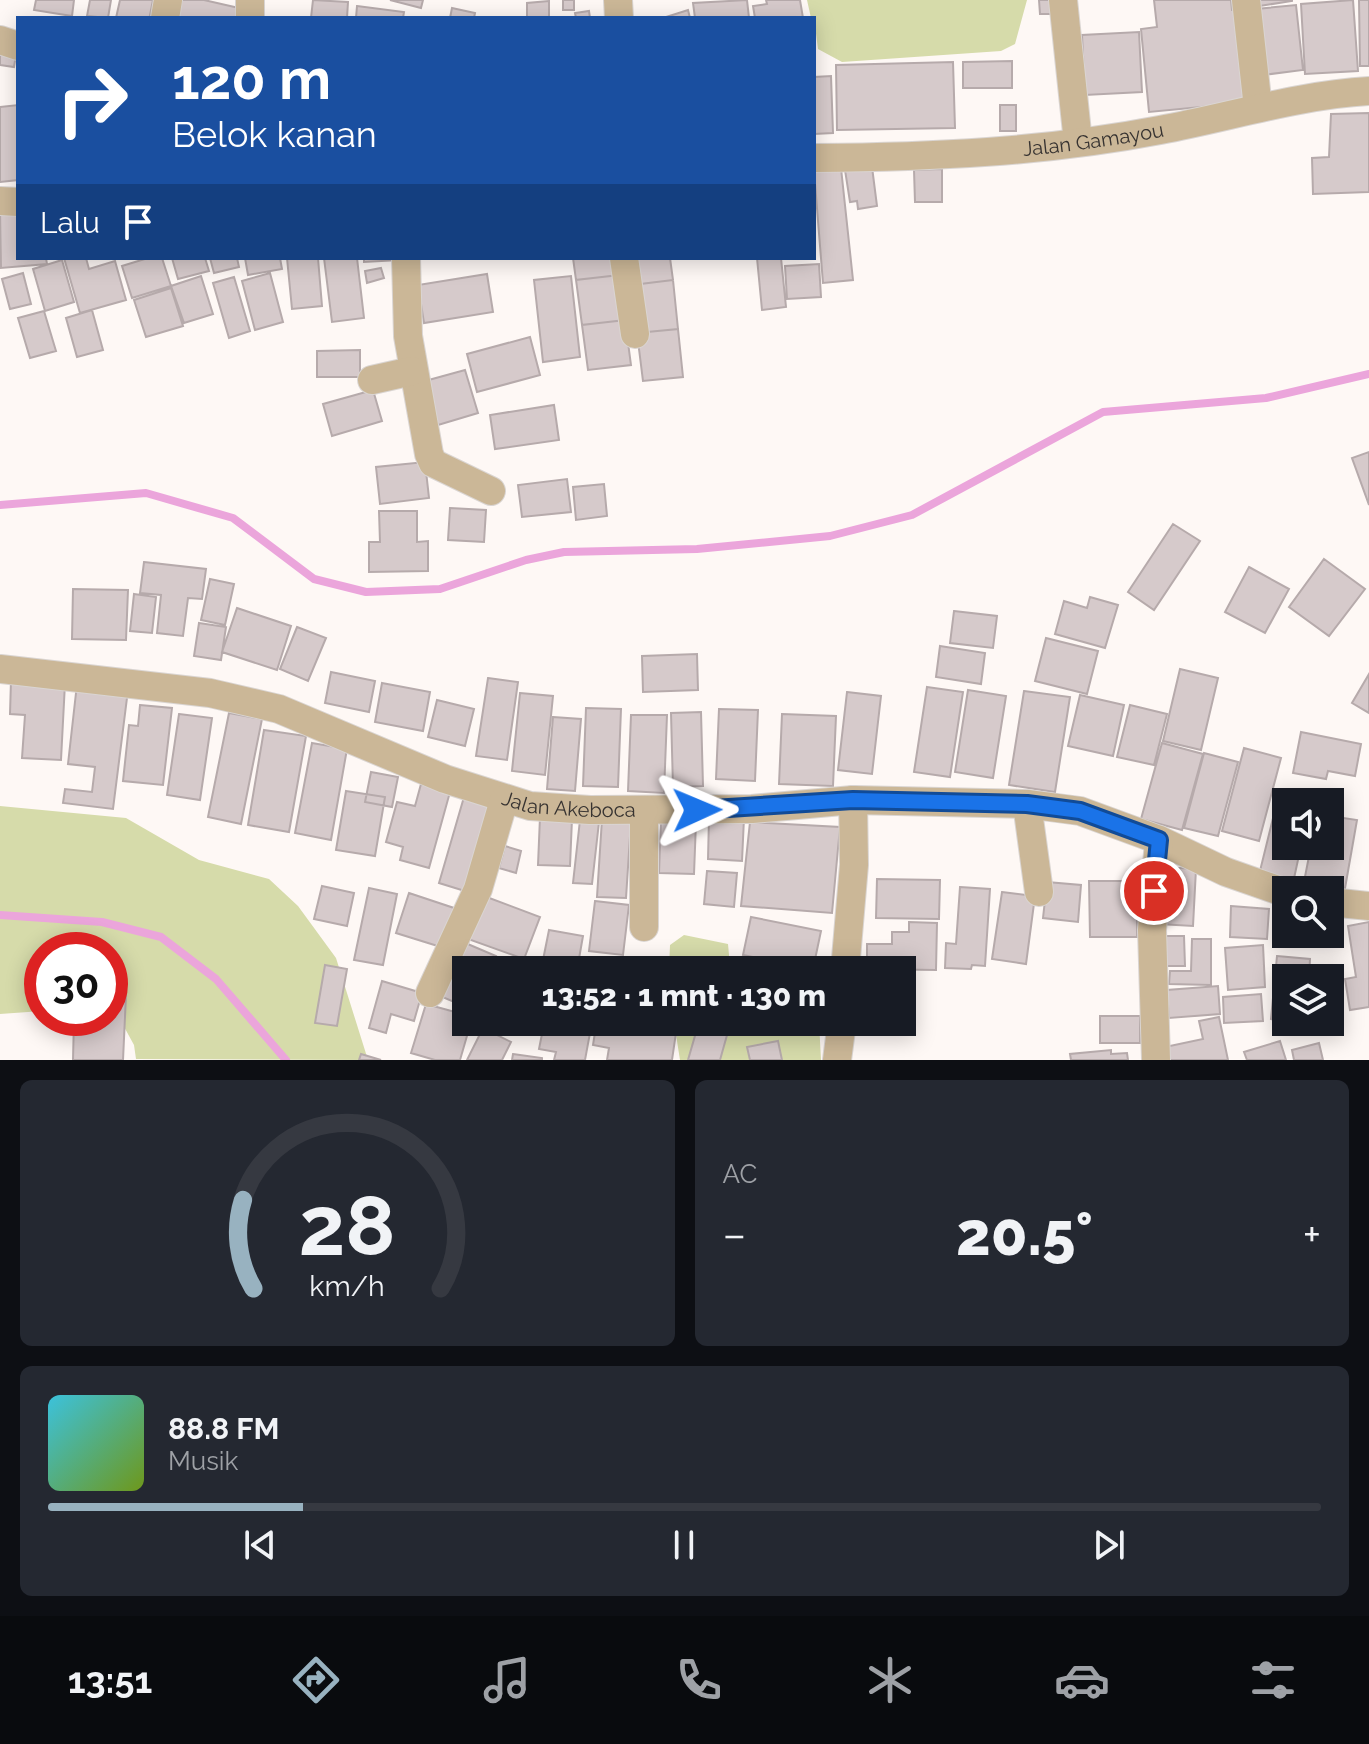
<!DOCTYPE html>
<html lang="id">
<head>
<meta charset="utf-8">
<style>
	body { margin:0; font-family:Raleway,sans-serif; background:#242831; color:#f1f3f6; height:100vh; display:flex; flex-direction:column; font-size:30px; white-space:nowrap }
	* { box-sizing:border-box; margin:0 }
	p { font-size:26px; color:#9ea1a6 }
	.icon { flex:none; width:44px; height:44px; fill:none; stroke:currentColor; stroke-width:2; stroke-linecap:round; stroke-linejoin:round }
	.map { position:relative; height:1060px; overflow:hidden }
	.details { display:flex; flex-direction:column; gap:20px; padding:20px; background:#0d0f14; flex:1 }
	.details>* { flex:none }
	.banner { position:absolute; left:16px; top:16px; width:800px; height:244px; border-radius:0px; box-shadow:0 4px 20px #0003; background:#1a4fa0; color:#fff; overflow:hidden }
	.buttons { position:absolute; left:1272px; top:788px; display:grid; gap:16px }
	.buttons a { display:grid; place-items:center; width:72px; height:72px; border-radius:0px; background:#171b24; box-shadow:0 4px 20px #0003; font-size:40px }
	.speed { position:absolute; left:24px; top:932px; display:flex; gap:16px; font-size:40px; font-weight:700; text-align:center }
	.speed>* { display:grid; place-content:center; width:104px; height:104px; border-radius:50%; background:#171b24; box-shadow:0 4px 20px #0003; line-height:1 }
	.speed .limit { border:12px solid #d22; background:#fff; color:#111 }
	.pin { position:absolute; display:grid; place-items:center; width:68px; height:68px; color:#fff; margin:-34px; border:4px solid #fff; border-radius:50%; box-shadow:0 2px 8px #0007 }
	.me { position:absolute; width:88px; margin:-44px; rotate:89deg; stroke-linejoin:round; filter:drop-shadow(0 0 6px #0008) }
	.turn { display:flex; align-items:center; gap:28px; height:168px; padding:0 24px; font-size:36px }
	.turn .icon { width:104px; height:104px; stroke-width:2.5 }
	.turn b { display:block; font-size:56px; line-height:68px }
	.then { display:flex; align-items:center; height:76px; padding:0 24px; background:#0003; gap:16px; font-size:30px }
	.big { font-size:60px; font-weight:800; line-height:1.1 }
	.details .tile { flex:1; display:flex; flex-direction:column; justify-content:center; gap:12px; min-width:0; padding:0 28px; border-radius:12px; background:#242831 }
	.details .dial { align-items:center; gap:0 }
	.dial svg { height:208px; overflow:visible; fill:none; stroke:#363941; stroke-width:7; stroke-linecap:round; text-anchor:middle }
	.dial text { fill:#f1f3f6; stroke:none }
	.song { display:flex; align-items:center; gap:24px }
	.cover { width:96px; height:96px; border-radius:12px; background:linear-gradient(135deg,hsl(190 70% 55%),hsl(80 70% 35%)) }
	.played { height:8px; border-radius:4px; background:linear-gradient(90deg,#98b2c0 20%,#363941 20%) }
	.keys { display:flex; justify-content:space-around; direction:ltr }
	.heat { display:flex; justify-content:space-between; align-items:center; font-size:44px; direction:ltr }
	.details .tiles { flex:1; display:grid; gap:20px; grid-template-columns:1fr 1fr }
	.tile:last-child { grid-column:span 2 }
	.trip { position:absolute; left:452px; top:956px; width:464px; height:80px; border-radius:0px; background:#171b24; box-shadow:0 4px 20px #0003; font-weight:800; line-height:80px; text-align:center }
	.menu { display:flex; height:128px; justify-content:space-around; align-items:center; background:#090b0e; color:#9ea1a6 }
	.menu .icon { width:56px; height:56px }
	.menu .selected { color:#98b2c0 }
	.menu b { font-size:36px; color:#f1f3f6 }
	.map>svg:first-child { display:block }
</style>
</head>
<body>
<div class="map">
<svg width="1369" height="1060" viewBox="0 0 1369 1060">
	<rect width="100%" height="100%" fill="#fef8f5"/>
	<path fill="#d6dbaa" d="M807,0H1027L1015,44L1001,51L842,62L818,49L814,18H811Z
		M0,806L126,818L199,860L269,879L298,906L336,958L368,1060L136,1059L134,1045L116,1012H110V950H42V1011L0,1014Z
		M684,935L728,944L730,966H815V970H669L670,945Z
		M674,1022H819L821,1060H680Z"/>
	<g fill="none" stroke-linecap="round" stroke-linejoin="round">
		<path stroke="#eba5db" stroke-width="8" d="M0,505L146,493L233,518L314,579L366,592L440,589L526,560L564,552L697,549L830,536L912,515L1103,412L1266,398L1369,374
			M0,915L102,922L161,937L216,979L286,1060"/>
	</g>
	<path fill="#d6cacb" stroke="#b6aaab" stroke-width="2" d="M36,0H74L72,16L34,10Z
		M90,0H111L108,18L87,16Z
		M120,0H153L150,15L158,18H116Z
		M182,0H204L239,8L237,18H178Z
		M313,0L348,2L347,18H311Z
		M390,0H423L421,8Z
		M563,0H574V10H563Z
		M747,0L749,18H695L693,3Z
		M766,0H800L803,18H755L753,6L767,4Z
		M1039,0H1053V14H1040Z
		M1154,0H1231L1232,10L1244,9L1253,102L1149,112L1141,29L1157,27Z
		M1252,0H1292V1L1253,7Z
		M1353,0L1358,71L1305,74L1301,4Z
		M1359,0H1369V66H1360Z
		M549,1V18H527V3Z
		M1296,5L1303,70L1263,75L1256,9Z
		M357,6L404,12L403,18H356Z
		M452,8L475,13L474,18H450Z
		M688,10L690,18H663Z
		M589,11L590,18H576L575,13Z
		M1139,32L1142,92L1085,95L1082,35Z
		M0,46L17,48L14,67L0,65Z
		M1012,61V88H963V62Z
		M953,62L955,128L837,130L836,65Z
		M831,76L833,133L814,134V77Z
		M18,105V180L0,182V107Z
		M1000,105H1016V131H1000Z
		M1369,113V192L1313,194L1312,158L1329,157L1331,114Z
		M872,167L877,206L858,209L857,201L850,202L845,170Z
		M841,168L853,280L823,283L814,171Z
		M942,169V202H915L914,170Z
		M18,209V258H46L47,264L1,268L0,211Z
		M64,258H86L89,269L115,261L126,300L80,313Z
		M148,258H162L171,286L132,298L122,266Z
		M172,258H205L209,271L178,279Z
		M210,258H237L239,267L214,273Z
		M245,258H280L282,269L248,275Z
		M287,258H318L322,306L292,309Z
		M324,258H357L364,318L332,322Z
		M364,258H399V260L364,262Z
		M573,258H617L619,275L576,280Z
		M630,258H670L673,280L632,285Z
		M757,258H781L786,307L762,310Z
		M62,260L74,302L45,311L33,269Z
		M819,264L821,297L787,299L785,266Z
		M381,268L384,278L367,283L365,271Z
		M23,273L31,304L10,309L2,279Z
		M270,273L283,322L255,330L242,281Z
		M487,274L493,312L424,323L418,285Z
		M619,275L625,320L582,325L576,280Z
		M201,276L213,314L184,323L171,286Z
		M571,276L580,357L543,362L534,280Z
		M234,277L250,331L229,338L213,283Z
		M673,280L678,329L637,333L632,285Z
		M171,288L183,326L146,337L134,300Z
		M92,310L103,350L77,357L66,318Z
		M44,311L56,351L30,358L18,318Z
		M625,320L631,365L588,370L582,325Z
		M678,329L683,377L643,381L637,333Z
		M530,337L540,375L477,392L467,354Z
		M360,350V377H317V351Z
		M465,370L478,413L438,425L425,381Z
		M373,390L382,421L332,436L323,404Z
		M554,405L559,440L495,449L490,415Z
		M1369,452V505L1352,458Z
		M425,462L429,498L380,504L376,467Z
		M567,479L571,512L522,517L518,485Z
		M604,484L607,516L576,520L573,487Z
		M450,508L486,510L484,542L448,540Z
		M379,511H417V542L428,541V571L369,572V542H380Z
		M1173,524L1200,541L1154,610L1128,592Z
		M1324,559L1365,589L1329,636L1289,607Z
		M144,562L206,569L202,599L188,598L183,636L157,633L161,595L140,593Z
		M1249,567L1289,589L1265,633L1225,612Z
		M210,579L234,584L225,625L201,620Z
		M73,589L128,590L126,640L72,639Z
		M134,594L156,597L152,633L130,631Z
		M1090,597L1118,605L1105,648L1055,634L1064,601L1087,608Z
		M237,608L291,626L277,670L222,652Z
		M954,611L997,616L993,648L950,643Z
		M199,623L226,627L221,660L194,656Z
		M297,627L326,638L308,681L280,669Z
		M1046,638L1098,651L1087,694L1035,681Z
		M940,646L985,653L981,684L936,677Z
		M697,654L698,690L643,692L642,656Z
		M1180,669L1218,678L1201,750L1163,741Z
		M331,672L375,681L369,712L325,703Z
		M1369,674V713L1352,703Z
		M488,678L518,682L507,760L476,756Z
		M11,680L65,683L61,760L22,758L25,715L10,714Z
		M382,683L430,692L423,731L375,722Z
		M77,684L128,690L113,809L63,803L65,789L92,792L95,767L68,764Z
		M927,687L963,692L950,777L914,772Z
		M968,690L1006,696L993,778L955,772Z
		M1024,691L1070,697L1055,792L1009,785Z
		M847,692L881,696L872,774L838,770Z
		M520,693L553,696L545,775L512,771Z
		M1080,695L1124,705L1113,756L1068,746Z
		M437,700L474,709L465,746L428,737Z
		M140,705L172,708L163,785L123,781L129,725L138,726Z
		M1130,705L1167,714L1154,765L1117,757Z
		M586,708L621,709L618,787L583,786Z
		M719,709L758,710L755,781L716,779Z
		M701,712L703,786L673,787L671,713Z
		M229,713L262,719L241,824L208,817Z
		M179,714L212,718L200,800L167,795Z
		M782,714L836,716L833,786L779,784Z
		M631,715H667L664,793L628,791Z
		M553,717L581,719L575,791L547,789Z
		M264,730L306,736L289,832L248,825Z
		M1301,732L1361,744L1355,776L1328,771L1326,779L1293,773Z
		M312,743L347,749L331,840L295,833Z
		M1162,743L1203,754L1182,830L1141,819Z
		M1244,748L1281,758L1259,841L1222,831Z
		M1204,753L1238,762L1218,836L1184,828Z
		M371,772L398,777L392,807L365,802Z
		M421,784L450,792L429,868L400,860L403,847L386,842L397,802L415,806Z
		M346,791L385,797L375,856L336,850Z
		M464,797L493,806L468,892L439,883Z
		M1275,810L1286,813V846H1301L1293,883L1259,875Z
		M1330,816L1357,820L1344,894L1303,887L1311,846H1330Z
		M540,817L572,819L570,866L538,865Z
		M709,817L744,818L742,861L708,859Z
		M602,819L631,821L626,898L597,897Z
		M580,820L599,822L592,884L573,883Z
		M661,821L696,822L694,874L659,873Z
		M750,822L840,827L832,913L741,906Z
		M505,846L521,851L516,873L499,868Z
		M1162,867L1196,869L1193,926L1159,924Z
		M707,871L737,873L734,907L704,904Z
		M877,879L940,880L939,919L876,918Z
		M1089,881H1137V937H1090Z
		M1047,882L1081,885L1078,922L1043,918Z
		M322,886L354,893L347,926L314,919Z
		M960,887L990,889L985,966L972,965L971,969L945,968L946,943L956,944Z
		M369,888L397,894L383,965L354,960Z
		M1002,892L1035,896L1026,964L992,959Z
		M409,893L457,909L444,948L396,933Z
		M484,896L540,917L524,959L468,939Z
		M595,901L629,905L623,955L589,951Z
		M1231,906L1269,909L1267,939L1230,937Z
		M751,917L821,931L813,969L743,955Z
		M909,922L937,923L936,970L867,969V944H892V932H909Z
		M1369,922V1007L1350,1010L1345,979L1356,977L1348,926Z
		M549,930L583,936L577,970H525L526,967L541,970Z
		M1162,936H1184L1185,966H1163Z
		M1192,939H1211V985L1169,984L1170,971H1191Z
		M463,942L496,956L490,970H466V1007L440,996Z
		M1263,945L1265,987L1228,990L1225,948Z
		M1277,956L1310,959L1309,978H1286V1021L1271,1019Z
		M495,962L524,970H493Z
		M325,965L347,969L337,1026L315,1023Z
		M382,981L422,993L414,1021L391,1014L386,1033L369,1028Z
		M1218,986L1220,1014L1169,1018L1167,990Z
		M110,994L126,995L123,1060H73L74,1018H110Z
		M1261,994L1263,1021L1224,1023L1223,997Z
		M903,999L901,1035L846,1032L847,1022H902Z
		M426,1004L466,1015V1022H471L460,1060H435L411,1053Z
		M1100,1016H1140V1043H1100Z
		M1219,1017L1228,1060H1168L1165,1047L1203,1039L1199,1021Z
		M478,1022H510L507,1031Z
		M562,1022H592L585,1060H554L556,1052L539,1049L544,1024L561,1028Z
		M641,1022L677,1026L672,1060H607L609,1048L593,1045L596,1026L639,1031Z
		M699,1022L729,1028L720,1060H688Z
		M483,1028L511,1042L502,1060H467Z
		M778,1041L782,1060H750L747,1047Z
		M1280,1041L1286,1060H1247L1244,1052Z
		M1319,1043L1323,1060H1294L1292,1050Z
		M1111,1050V1054L1127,1053L1128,1060H1071L1070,1054Z
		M361,1054L381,1060H359Z
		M513,1054L542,1058V1060H512Z"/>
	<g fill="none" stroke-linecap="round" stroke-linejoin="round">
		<g stroke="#dad5d2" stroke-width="30">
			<g id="minor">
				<path d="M618,0L619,18"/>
				<path d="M1063,0L1078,142"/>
				<path d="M1246,0L1258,108"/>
				<path d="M165,18L168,0"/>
				<path d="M250,18V0"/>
				<path d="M0,40L18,46"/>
				<path id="s1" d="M814,158C930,157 1046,152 1160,130C1230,117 1298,95 1369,91"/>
				<path d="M0,201L18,202"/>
				<path d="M406,258L408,336L429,454L433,463L491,491"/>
				<path d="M624,258L635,334"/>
				<path d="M372,380L412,371"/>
				<path id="s2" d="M0,669L210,693L279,709L445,779L530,806L590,810L752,809L853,800L1027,804L1080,811L1159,840L1226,872L1286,893"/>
				<path d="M1027,804L1039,892"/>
				<path d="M644,810V927"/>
				<path d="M1330,902L1369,906"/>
				<path d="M845,970L854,865L853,800"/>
				<path d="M430,993L478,889L504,800"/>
				<path d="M837,1060L842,1022"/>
				<path d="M1156,1060L1152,930L1159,840"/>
			</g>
		</g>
		<use href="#minor" stroke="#cbb797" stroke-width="28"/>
	</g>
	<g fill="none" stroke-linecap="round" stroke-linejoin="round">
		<g stroke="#114b97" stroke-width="20">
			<path id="route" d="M697,810L853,800L1027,804L1080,811L1159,840L1154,891"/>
		</g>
		<use href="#route" stroke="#1a73e8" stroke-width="14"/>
	</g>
	<g text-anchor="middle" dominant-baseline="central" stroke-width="8" stroke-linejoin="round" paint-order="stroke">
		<g font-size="20" fill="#373331" stroke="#fff">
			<text stroke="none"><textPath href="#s1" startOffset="280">Jalan Gamayou</textPath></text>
			<text stroke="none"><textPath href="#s2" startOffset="590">Jalan Akeboca</textPath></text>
		</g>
	</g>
</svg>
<div class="buttons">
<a><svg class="icon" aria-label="sound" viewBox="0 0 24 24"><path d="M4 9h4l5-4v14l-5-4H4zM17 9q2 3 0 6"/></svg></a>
<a><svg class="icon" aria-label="search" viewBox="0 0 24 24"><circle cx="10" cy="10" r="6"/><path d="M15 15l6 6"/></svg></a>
<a><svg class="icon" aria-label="layers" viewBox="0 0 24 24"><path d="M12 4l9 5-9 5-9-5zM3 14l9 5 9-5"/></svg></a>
</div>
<div class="speed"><div class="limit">30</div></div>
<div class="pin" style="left:1154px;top:891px;background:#d93025"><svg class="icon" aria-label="arrive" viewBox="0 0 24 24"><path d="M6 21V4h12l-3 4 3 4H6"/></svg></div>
<svg class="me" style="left:697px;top:810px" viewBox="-20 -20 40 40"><path d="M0-17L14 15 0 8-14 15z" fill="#1a73e8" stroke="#fff" stroke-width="4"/></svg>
<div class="trip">13:52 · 1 mnt · 130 m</div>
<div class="banner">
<div class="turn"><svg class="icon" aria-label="right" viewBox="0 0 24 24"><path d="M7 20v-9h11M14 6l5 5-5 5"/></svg><div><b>120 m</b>Belok kanan</div></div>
<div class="then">Lalu<svg class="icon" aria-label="arrive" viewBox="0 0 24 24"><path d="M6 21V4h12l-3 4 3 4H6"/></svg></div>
</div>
</div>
<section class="details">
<div class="tiles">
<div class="tile dial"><svg viewBox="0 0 100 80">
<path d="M14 69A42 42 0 1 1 86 69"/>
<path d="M14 69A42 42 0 0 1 10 35" stroke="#98b2c0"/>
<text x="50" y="56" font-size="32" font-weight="700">28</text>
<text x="50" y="72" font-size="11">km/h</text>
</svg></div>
<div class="tile"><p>AC</p>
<div class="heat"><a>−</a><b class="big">20.5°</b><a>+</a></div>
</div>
<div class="tile">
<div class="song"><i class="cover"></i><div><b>88.8 FM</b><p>Musik</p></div></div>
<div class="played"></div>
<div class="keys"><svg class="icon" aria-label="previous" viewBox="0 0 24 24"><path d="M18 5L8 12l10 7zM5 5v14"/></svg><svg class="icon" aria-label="pause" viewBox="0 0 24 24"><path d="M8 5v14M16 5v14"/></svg><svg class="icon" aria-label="next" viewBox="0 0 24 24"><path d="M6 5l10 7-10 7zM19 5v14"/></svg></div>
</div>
</div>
</section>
<nav class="menu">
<b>13:51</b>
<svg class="icon selected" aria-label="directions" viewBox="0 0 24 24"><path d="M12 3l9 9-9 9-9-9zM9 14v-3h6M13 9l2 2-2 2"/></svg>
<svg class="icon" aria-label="music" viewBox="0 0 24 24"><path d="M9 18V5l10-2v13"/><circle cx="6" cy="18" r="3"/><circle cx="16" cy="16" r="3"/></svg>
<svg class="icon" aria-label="phone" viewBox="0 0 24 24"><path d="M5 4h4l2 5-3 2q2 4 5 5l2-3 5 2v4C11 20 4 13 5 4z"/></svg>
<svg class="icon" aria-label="climate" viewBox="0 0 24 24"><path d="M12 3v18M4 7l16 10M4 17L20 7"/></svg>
<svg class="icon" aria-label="car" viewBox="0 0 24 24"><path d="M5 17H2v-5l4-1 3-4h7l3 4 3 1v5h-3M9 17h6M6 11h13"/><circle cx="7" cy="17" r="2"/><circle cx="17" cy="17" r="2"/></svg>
<svg class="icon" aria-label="filters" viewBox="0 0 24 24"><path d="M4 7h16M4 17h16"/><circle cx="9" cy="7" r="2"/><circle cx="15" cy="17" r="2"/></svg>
</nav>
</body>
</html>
